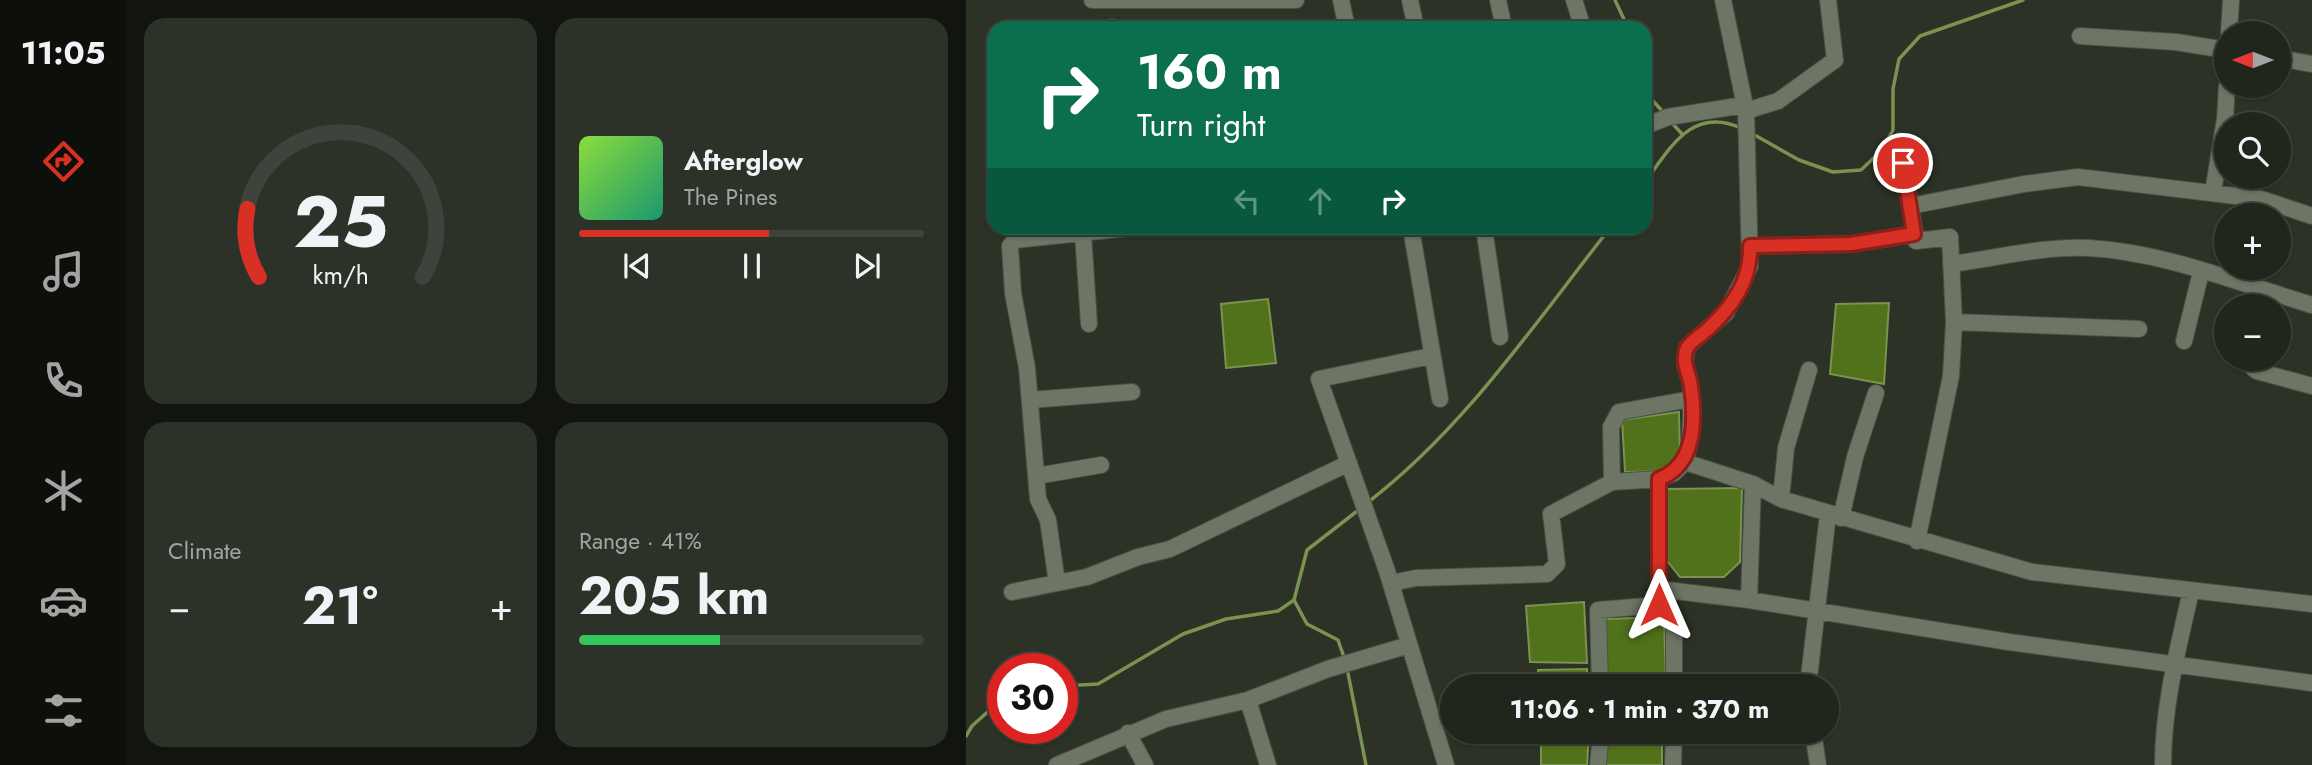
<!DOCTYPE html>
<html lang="en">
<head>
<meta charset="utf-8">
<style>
	body { margin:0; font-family:Jost,sans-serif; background:#2d3229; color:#f1f3f6; height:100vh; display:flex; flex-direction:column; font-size:26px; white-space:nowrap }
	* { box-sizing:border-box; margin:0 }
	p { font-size:23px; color:#a2a5a3 }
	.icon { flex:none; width:38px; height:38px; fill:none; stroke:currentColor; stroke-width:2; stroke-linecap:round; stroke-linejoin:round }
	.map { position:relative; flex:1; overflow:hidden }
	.drawer { display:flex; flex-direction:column; gap:18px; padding:18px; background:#12150f; width:840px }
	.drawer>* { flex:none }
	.banner { position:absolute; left:21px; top:21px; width:665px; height:214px; border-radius:21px; box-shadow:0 2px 5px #0004,0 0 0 2px #3e433b; background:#0b6e4f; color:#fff; overflow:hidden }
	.needle { width:46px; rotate:270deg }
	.fabs { position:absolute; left:1248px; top:21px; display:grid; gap:14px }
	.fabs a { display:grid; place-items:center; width:77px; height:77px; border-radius:50%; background:#21261c; box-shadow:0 2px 5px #0004,0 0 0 2px #3e433b; font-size:35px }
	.speed { position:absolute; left:21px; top:653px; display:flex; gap:14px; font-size:35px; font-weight:700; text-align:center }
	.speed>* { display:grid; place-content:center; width:91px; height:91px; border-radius:50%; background:#21261c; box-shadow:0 2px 5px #0004,0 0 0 2px #3e433b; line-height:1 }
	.speed .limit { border:10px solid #d22; background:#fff; color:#111 }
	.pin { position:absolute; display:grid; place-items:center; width:60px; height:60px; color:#fff; margin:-30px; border:4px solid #fff; border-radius:50%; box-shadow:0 2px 7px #0007 }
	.me { position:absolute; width:77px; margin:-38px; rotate:0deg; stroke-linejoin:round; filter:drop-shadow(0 0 5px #0008) }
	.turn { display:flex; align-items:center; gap:24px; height:147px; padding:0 35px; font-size:32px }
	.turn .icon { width:91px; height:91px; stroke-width:2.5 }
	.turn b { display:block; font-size:49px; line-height:60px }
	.lanes { display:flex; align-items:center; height:66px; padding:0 35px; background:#0003; justify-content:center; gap:35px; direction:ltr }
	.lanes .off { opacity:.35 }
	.big { font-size:52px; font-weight:700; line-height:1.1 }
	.drawer .tile { flex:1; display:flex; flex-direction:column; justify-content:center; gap:10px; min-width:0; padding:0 24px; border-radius:21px; background:#2d3229 }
	.drawer .dial { align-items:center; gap:0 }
	.dial svg { height:182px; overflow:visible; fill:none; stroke:#3e433b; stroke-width:7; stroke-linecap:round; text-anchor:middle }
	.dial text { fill:#f1f3f6; stroke:none }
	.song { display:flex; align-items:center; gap:21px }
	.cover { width:84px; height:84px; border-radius:10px; background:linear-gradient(135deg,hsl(90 70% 55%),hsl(160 70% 35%)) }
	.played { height:7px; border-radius:4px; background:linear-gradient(90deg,#d93025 55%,#3e433b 55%) }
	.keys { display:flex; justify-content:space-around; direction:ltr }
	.heat { display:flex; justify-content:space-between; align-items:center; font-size:38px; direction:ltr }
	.charge { height:10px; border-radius:5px; background:linear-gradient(90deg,#34c759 41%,#3e433b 0) }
	.drawer .tiles { flex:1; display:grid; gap:18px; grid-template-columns:repeat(2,1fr) }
	.trip { position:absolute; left:474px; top:674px; width:399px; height:70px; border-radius:35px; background:#21261c; box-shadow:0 2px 5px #0004,0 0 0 2px #3e433b; font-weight:700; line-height:70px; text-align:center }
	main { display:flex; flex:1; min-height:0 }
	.menu { display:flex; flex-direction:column; width:126px; justify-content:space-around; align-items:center; background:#0d0f0b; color:#a2a5a3 }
	.menu .icon { width:49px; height:49px }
	.menu .on { color:#d93025 }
	.menu b { font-size:32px; color:#f1f3f6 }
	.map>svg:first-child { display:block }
</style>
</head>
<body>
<main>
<nav class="menu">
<b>11:05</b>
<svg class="icon on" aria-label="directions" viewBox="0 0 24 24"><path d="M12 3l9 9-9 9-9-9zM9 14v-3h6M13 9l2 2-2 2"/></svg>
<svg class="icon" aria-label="music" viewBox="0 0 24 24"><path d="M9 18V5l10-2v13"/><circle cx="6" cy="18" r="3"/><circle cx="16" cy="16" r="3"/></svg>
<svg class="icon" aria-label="phone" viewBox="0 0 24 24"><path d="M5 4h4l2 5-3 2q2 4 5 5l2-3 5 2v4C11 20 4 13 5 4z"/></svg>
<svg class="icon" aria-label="climate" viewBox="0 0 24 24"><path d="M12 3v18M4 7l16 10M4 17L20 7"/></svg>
<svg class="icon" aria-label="car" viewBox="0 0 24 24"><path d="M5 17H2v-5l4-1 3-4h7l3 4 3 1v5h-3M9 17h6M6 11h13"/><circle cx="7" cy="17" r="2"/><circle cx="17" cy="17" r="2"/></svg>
<svg class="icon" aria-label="filters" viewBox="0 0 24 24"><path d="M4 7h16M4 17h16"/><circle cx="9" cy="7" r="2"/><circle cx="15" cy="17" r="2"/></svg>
</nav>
<section class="drawer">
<div class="tiles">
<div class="tile dial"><svg viewBox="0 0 100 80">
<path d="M14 69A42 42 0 1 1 86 69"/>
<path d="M14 69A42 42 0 0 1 9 39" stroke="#d93025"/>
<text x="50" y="56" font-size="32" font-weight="700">25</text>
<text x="50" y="72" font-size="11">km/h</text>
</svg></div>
<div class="tile">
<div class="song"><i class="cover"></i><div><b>Afterglow</b><p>The Pines</p></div></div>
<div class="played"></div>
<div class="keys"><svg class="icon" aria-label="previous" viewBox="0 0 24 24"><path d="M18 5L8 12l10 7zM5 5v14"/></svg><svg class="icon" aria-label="pause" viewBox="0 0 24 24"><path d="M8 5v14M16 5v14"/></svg><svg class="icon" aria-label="next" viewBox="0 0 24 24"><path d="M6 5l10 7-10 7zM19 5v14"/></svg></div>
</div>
<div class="tile"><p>Climate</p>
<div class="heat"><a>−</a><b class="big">21°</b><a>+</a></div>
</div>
<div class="tile"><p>Range · 41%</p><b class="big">205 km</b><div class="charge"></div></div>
</div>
</section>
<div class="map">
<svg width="1346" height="765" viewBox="0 0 1346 765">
	<rect width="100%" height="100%" fill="#2c3225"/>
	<path fill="#51721b" stroke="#7a9252" stroke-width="2" d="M302,299L310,363L260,368L255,304Z
		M923,303L918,384L864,374L870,304Z
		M713,412L714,457L694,471L659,472L656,420Z
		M776,488L774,562L758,577H714L698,557L701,489Z
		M618,602L621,663L564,662L560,606Z
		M698,617L700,686H641L640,619Z
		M621,669V686H572V670Z
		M575,732H623L621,765H575Z
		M638,741L696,744V765H635Z"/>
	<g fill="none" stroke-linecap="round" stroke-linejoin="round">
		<path stroke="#7a9252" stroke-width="3.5" d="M649,0L662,28
			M679,77L687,101L699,114
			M706,123L717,135
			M785,133L833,160L867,172L895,170L917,149L927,130V89L933,59L954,36L1057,0
			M679,182C705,147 726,106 775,128
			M401,503C498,429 569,323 644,228
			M328,600L341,624L372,640L379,660
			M381,668L400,765
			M96,686L132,684L217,634L260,619L312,611L328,600L341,550L395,508
			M0,736L6,726L37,698"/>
		<g stroke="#4b5045" stroke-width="18">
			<path id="minor" d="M126,0H330
				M375,0L381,28
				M444,0L450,28
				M532,0L538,28
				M608,0L617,28
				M146,27V28
				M1263,33L1265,0
				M1114,36L1210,42L1260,50
				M1312,58L1346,64
				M780,111L812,101L869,60L862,0
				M679,126L702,117L778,105
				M934,141L950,241L984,237L988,322L985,376L951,541
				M1247,192L1259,119L1261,86
				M944,206L1058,184L1112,177L1295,199L1346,216
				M445,228L474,399
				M518,228L534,337
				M117,233L123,324
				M784,246L885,244L949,234
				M985,264C1030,258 1078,246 1123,248C1198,252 1275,284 1346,305
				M988,322L1173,329
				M1218,341L1235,272
				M465,356L353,379L421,571L480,765
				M1287,359V368L1291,371L1346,386
				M64,400L166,392
				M719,462L787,484L815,499L1066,572L1346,604
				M70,476L135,465
				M693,479V605L708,622V686
				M646,482L645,427L653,412L725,399
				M815,499L820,448L843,370
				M875,518L889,457L910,393
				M91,583L82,520L72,499L61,368L47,293L44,246L49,240L161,228
				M425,583L450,578L581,574L591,564L585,514L646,482L693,479L708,473L719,462L724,442L725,417V386L719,364L721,347L760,313L784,266L780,111L757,0
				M693,589L783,600L1043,642L1346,683
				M46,592L121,577L172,557L204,549L383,463
				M783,600L787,484
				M634,686L632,610L693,605
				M842,686L862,514
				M282,700L302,765
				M847,732L852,765
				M162,733L179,765
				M91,765L200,719L282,700L362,669L443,645
				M632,765L635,732
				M707,765L708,732
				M1197,765C1197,706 1212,648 1225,591"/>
		</g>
		<use href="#minor" stroke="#6d7565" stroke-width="16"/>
	</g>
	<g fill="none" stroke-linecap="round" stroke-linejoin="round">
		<g stroke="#8d1f18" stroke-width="18">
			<path id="route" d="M693,605V479C730,465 730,421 725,386C723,373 715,361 721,348C724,342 735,335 741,330C766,307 785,281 784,246L885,244L948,234L937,163"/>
		</g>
		<use href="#route" stroke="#d93025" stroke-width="12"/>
	</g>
</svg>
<div class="fabs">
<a><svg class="needle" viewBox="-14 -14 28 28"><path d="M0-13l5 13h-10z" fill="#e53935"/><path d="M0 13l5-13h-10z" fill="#a2a5a3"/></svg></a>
<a><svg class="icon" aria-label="search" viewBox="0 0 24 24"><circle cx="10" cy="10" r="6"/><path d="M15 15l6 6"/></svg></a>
<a>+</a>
<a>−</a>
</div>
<div class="speed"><div class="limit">30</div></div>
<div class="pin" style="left:937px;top:163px;background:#d93025"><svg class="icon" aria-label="arrive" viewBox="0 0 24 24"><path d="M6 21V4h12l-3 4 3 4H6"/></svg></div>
<svg class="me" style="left:693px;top:605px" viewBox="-20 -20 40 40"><path d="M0-17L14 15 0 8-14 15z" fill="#d93025" stroke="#fff" stroke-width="4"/></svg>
<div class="trip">11:06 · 1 min · 370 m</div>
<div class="banner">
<div class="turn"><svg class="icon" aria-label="right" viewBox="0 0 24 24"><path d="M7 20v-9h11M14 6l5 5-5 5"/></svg><div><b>160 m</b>Turn right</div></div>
<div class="lanes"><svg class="icon off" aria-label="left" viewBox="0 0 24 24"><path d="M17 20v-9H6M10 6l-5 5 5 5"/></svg><svg class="icon off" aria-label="ahead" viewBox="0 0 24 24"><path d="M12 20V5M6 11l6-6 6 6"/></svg><svg class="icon" aria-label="right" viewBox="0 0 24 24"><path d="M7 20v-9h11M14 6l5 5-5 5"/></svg></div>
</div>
</div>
</main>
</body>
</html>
